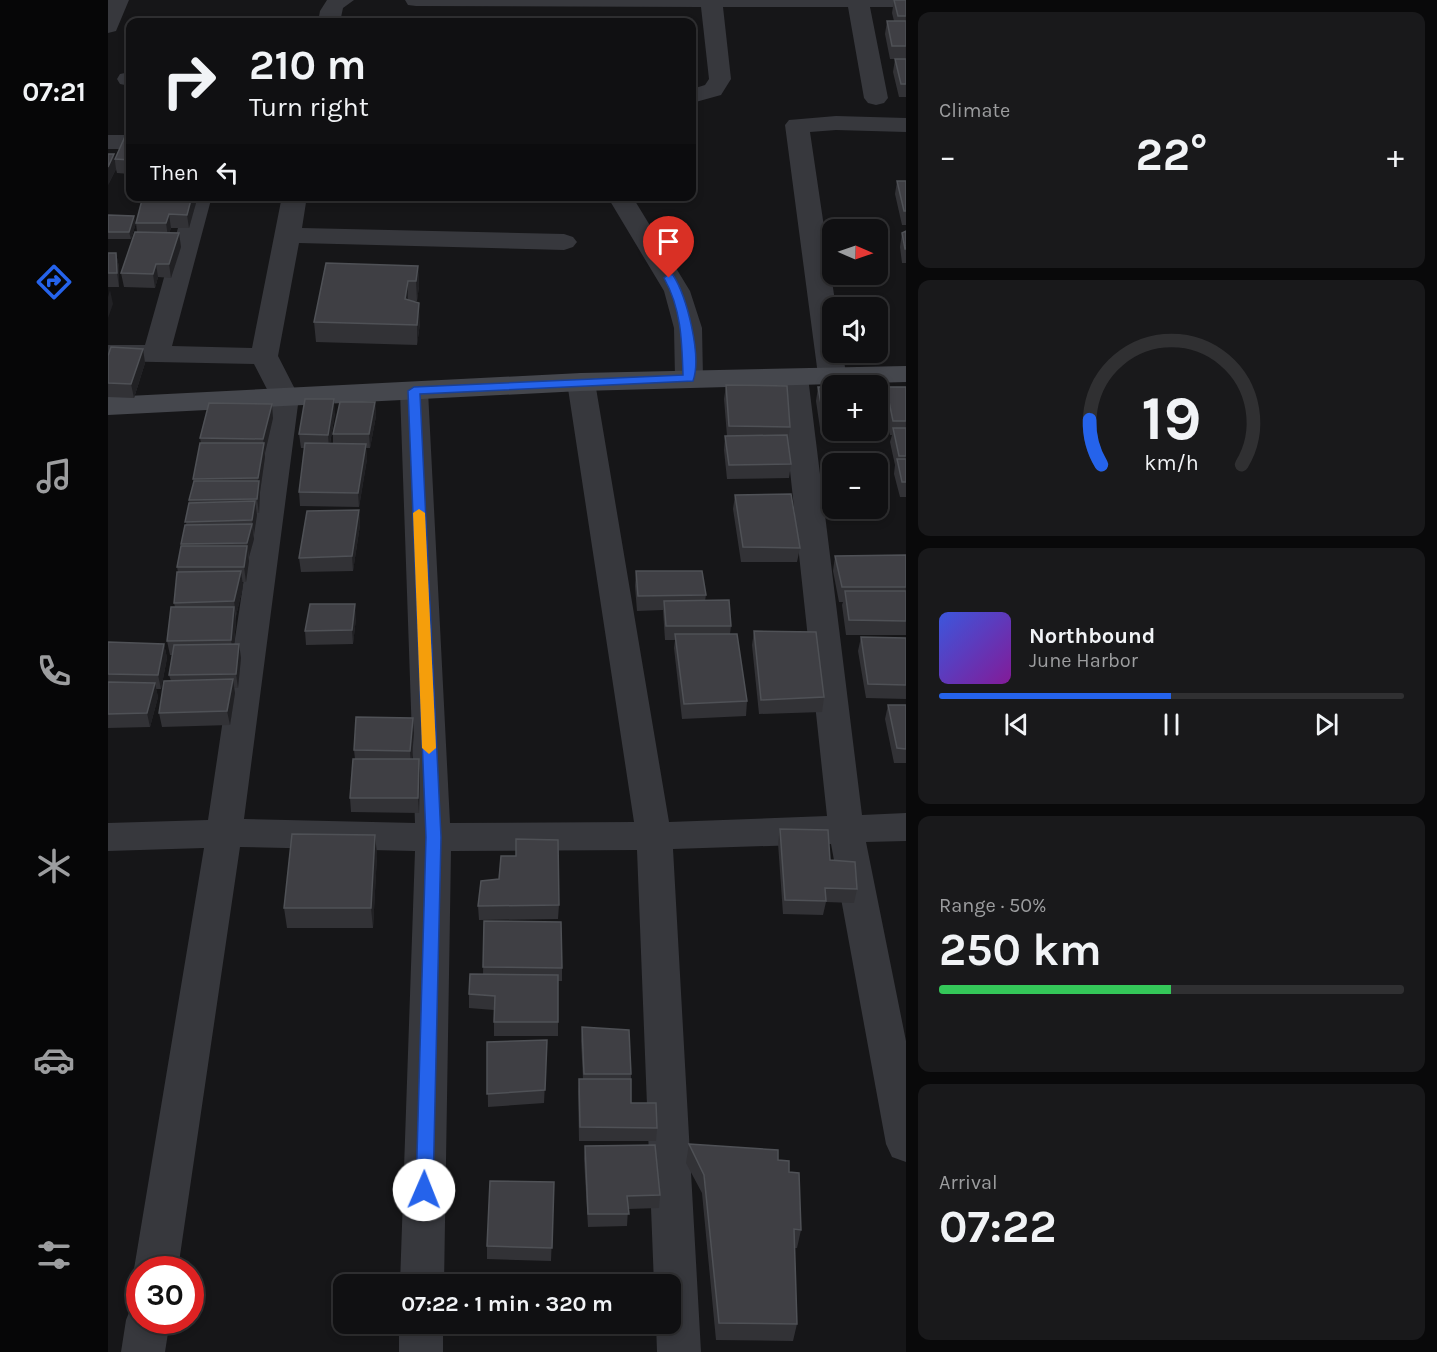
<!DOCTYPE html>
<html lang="en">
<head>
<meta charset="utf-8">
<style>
	body { margin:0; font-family:Karla,sans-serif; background:#19191b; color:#f1f3f6; height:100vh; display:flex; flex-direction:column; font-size:22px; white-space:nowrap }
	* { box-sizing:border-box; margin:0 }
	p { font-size:20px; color:#9c9d9f }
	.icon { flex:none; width:33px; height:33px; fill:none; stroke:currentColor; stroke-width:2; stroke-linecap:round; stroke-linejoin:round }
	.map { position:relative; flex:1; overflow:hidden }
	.panel { display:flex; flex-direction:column; gap:12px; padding:12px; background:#09090a; width:531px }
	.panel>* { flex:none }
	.hud { position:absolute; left:18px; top:18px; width:570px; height:183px; border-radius:12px; box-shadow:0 3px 9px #0003,0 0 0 2px #303032; background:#101012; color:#f1f3f6; overflow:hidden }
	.needle { width:39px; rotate:92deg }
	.fabs { position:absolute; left:714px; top:219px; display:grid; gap:12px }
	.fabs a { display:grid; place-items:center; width:66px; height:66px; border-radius:12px; background:#101012; box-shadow:0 3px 9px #0003,0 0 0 2px #303032; font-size:30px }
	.speed { position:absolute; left:18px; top:1256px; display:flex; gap:12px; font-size:30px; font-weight:700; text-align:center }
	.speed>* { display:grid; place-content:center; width:78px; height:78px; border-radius:50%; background:#101012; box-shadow:0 3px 9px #0003,0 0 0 2px #303032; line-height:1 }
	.speed .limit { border:9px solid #d22; background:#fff; color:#111 }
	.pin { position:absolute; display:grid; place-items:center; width:51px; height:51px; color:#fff; margin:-62px -26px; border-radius:50% 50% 50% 0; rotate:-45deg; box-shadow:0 0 6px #0007 }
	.pin .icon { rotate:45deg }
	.me { position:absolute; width:66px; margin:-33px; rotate:1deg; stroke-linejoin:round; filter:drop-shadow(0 0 4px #0008) }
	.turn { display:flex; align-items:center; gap:21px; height:126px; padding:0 24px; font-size:27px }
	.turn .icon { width:78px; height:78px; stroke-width:2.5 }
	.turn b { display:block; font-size:42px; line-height:51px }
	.then { display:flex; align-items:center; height:57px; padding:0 24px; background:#0003; gap:12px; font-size:22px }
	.big { font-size:45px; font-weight:700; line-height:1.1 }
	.panel .tile { flex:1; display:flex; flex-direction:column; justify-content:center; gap:9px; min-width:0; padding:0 21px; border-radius:12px; background:#19191b }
	.panel .dial { align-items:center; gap:0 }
	.dial svg { height:156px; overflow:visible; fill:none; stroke:#303032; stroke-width:7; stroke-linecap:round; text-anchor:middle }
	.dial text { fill:#f1f3f6; stroke:none }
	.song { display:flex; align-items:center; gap:18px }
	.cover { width:72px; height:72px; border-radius:9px; background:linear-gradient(135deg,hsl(230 70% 55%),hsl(290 70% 35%)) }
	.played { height:6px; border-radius:3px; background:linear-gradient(90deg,#2563eb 50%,#303032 50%) }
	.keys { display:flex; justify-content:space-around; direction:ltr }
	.heat { display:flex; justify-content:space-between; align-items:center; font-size:33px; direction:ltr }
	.charge { height:9px; border-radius:4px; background:linear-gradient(90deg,#34c759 50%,#303032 0) }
	.trip { position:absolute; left:225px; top:1274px; width:348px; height:60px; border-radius:12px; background:#101012; box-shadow:0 3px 9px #0003,0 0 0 2px #303032; font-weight:700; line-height:60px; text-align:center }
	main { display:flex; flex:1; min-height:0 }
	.tab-bar { display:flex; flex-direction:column; width:108px; justify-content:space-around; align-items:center; background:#060607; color:#9c9d9f }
	.tab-bar .icon { width:42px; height:42px }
	.tab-bar .active { color:#2563eb }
	.tab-bar b { font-size:27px; color:#f1f3f6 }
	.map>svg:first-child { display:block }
</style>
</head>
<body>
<main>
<nav class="tab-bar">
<b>07:21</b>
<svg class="icon active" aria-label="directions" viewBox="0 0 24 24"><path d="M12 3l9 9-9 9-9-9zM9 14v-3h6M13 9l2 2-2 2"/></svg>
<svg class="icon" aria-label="music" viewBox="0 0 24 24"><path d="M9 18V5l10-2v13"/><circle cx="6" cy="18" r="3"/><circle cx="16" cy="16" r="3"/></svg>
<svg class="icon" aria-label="phone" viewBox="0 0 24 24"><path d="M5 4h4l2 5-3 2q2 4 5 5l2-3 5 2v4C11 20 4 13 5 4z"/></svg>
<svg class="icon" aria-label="climate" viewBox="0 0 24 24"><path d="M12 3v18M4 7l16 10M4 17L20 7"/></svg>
<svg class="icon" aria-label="car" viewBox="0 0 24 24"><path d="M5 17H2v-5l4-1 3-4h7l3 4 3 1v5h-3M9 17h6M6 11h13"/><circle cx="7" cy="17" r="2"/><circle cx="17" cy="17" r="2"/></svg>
<svg class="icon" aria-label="filters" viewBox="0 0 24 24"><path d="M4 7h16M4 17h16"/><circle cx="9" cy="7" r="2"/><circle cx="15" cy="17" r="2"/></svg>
</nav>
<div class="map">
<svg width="798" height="1352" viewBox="0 0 798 1352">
	<rect width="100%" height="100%" fill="#161618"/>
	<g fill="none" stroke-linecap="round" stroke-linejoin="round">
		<path fill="#37383d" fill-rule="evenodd" d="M0,0H21L8,31L0,33Z
			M219,0H246L235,8L232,22H210L212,11Z
			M297,0H798V7H762L780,98L776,103L768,105L760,103L756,98L740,7H615L623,79L613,95L584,103V89L597,85L601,79L593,7L308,6L300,5Z
			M22,72V86L12,84L9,79L12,74Z
			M728,116L798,118V132L728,130L702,132L728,308H724V352H735L738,375L734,381L724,383L714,381L710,375L677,125L681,120Z
			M0,135H22V149H0Z
			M79,196H104L64,346L144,348L174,196H199L194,228L456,234L465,237L469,242L465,247L456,250L191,243L170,356L191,397L136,819L307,823L292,391L296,385L306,382L316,385L320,391L342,823L526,822L459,382L463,376L473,373L483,376L487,382L561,822L719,816L672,377L676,371L686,369L696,371L700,377L754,815L798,813V841L758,842L798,1041V1162L784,1157L778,1144L723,844L565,849L593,1352H549L548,1323H562V1284H546L529,850L343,851L336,1284H292L307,851L132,847L70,1269H32V1280L26,1269L96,848L0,851V823L100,820L163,397L146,364L0,361V345H37Z
			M499,196H524L582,291L594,328L595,378L591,384L581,386L571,384L567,378L566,328L556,291Z
			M32,1302V1320H62L57,1352H13L18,1320L24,1305Z
			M291,1323H335V1352H291Z"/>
		<path fill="#45474d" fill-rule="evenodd" d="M798,366V382L473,391L0,415V397L473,373Z"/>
	</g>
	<path fill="#323236" d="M786,0H798V97H791L785,72L787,59H782L777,34L779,21H786L784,13Z
		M22,132V174L9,173L8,169L0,185L7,159Z
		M789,181H798V225H794L787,194Z
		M88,203L81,228H63L61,233H71L73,247L63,278L50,277L47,288L16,287L13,273L29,232L28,223L23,239H0V215L28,222Z
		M798,231V263H794L792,247L794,233Z
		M0,253H8L11,267V287H0Z
		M310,266L311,286L309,301H302L312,323L309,345L208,342L206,322Z
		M35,349L37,363L26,398L0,397V356Z
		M618,385L682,427L680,441L683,464L681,478L619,479L616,450L617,436H619L616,399Z
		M710,387H724V430H770V414L772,422L769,436L713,435L708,401Z
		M778,387H798V497H792L786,474L787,465L782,442L784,435H782L776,401Z
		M267,402L268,416L262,448H258L259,459L251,507L192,506L191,492L197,448H193L191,434L227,413L222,444H225V434Z
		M165,418L157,453V457L152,492L151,513H149L145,535L146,539L141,557V561L138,582H134L135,586L128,616V621L126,644H131L133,658L130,688H126L127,693L122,725L54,727L51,713L63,681L61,675L64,655H62L59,641L67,607L66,603L70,572L69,567L73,546V544L78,525L81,500L86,482L85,479L93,443L92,438Z
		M627,495L692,548L689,562H633L625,509Z
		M251,510L252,525L245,571L193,572L191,558Z
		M798,555V635H738L734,605L735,602H731L725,571L727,556Z
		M528,571L598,595L597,601L623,626L622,634L639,701L638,716L574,719L566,648L567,640H557L555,610L529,611L527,586Z
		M248,618L245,644L198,645L197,631Z
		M646,631L716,697L714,712L651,714L644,645Z
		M753,637L798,638V699L758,698L750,651Z
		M0,642L56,644L59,658L53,689H48L50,697L42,727L0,728Z
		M780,705H798V763H786L777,719Z
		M306,733L304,759L312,773L311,813L243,812L242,798L247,759L246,750Z
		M672,829L722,860L749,889L746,903L718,902L715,915L675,914L670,843Z
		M267,835L269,855L265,928H179L176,908Z
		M451,905L450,919L371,920L370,906Z
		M376,921L454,968V981H450V1036H386V1010L361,1008V994L375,974Z
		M474,1027L523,1074V1103L549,1128L548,1141H471L470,1092L471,1079H475L473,1041Z
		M439,1040L436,1103L380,1107L379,1042Z
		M581,1144L670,1160L681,1172L693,1230L689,1248H686L689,1324L685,1341L608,1340L594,1193L578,1163Z
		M477,1146L552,1195L551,1208L520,1209L519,1226L480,1227L476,1159Z
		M446,1182L443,1261L379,1259V1246Z"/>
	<path fill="#212124" d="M6,154L8,169L0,185V167Z
		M84,196H87L88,203L81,228L79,215Z
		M61,214L63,228L60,237L58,223Z
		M26,216L28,223L23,239L21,232Z
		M71,233L73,247L63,278L61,264Z
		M8,253L11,267V287L9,273Z
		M48,264L50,277L47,288L45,274Z
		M310,266L311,286L309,301L308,281Z
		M300,281V300L297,299Z
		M2,290L5,304L0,318V297Z
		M311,303L312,323L309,345V325Z
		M35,349L37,363L26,398L23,384Z
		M226,399L227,413L221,449L220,435Z
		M267,402L268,416L262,448L261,434Z
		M164,404L165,418L157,453L155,439Z
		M156,443L157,457L152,492L151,513L149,499L150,478Z
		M258,444L259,459L251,507L250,493Z
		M147,501L149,515L146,535L144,520Z
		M251,510L252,525L245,571L244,556Z
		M144,524L146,539L141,557L139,543Z
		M139,546L141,561L138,582L136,567Z
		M133,571L135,586L128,616L126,601Z
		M247,604L248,618L245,644L244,630Z
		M126,607L128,621L125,654L123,640Z
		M56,644L59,658L53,689L50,675Z
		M131,644L133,658L130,688L128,674Z
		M125,679L127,693L122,725L119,711Z
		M47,683L50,697L42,727L39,713Z
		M305,718L306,733L303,765L302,751Z
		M311,759L312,773L311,813L310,798Z
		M267,835L269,855L265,928L263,908Z"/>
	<path fill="#3f3f44" stroke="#4f5156" stroke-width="1.5" d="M786,0H798V16H790Z
		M779,21H798V46H784Z
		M787,59H798V84H793Z
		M19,132H22V160L7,159Z
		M0,154H6L0,167Z
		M789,181H798V211H796Z
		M35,196H84L79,215L61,214L58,223H28Z
		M0,215L26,216L21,232H0Z
		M798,231V249H797L794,233Z
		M27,232L71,233L61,264H48L45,274L13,273Z
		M0,253H8L9,273H0Z
		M218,263L310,266L308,281H300L297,299L311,303L309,325L206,322Z
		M3,347L35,349L23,384L0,383V356Z
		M618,385L679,386L682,427L621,426Z
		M710,387H724V421H716Z
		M778,387H798V421H785Z
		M197,399H226L220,435L191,434Z
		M232,402H267L261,434H225Z
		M101,403L164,404L155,439L92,438Z
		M785,428H798V456H791Z
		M679,435L683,464L621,465L617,436Z
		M92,443H156L150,478L85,479Z
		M197,443L258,444L250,493L191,492Z
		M789,459H798V482H794Z
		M86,481H151L149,499L81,500Z
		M683,494L692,548L635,547L627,495Z
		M147,501L144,520L77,522L81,503Z
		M251,510L244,556L191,558L199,511Z
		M144,524L139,543L73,544L77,525Z
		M73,546H139L136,567H69Z
		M798,555V587H734L727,556Z
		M133,571L126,601L66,603L69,572Z
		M528,571H594L598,595L530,596Z
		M737,591H798V621L741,620Z
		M621,600L623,626H558L556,601Z
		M202,604H247L244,630L197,631Z
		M63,607H126L123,640L59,641Z
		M646,631L708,632L716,697L653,700Z
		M567,634H629L639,701L576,704Z
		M753,637L798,638V685L760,684Z
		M0,642L56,644L50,675L0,674Z
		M131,644L128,674L61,675L66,645Z
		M125,679L119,711L51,713L56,681Z
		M0,682L47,683L39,713L0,714Z
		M780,705H798V749L789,748Z
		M248,717L305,718L302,751L246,750Z
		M245,759H311L310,798H242Z
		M672,829L720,830L722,860L747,862L749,889L717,888L718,901L677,900Z
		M184,834L267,835L263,908H176Z
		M408,839L450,840L451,905L370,906L373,881L391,879L393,856H408Z
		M376,921L453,922L454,968L375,967Z
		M362,974L450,975V1022H386L387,996L361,994Z
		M474,1027L521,1030L523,1074H476Z
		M439,1040L437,1090L379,1094V1042Z
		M471,1079H523V1103H548L549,1128L472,1127Z
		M581,1144L670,1150V1160L681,1161V1172L691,1173L693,1230L686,1229L689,1324L611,1323L596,1175Z
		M547,1145L552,1195L519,1196L521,1214H480L477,1146Z
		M382,1181L446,1182L444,1248L379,1246Z"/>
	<path fill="#2563eb" stroke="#184099" stroke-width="1.5" d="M561,274L565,275C579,297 594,356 585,381L312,394L333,837L325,1190L323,1196L316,1198L310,1196L308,1190L318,837L300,391L306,387L575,375C574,340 573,308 556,278Z"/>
	<path fill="#f59e0b" d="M311,509L317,513L328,748L321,754L314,748L305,513Z"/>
</svg>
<div class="fabs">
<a><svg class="needle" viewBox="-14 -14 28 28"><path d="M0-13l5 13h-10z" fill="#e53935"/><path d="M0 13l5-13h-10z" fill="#9c9d9f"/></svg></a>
<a><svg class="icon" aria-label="sound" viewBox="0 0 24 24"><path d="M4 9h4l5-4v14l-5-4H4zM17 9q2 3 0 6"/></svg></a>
<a>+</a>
<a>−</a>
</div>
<div class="speed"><div class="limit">30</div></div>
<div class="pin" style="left:561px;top:278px;background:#d93025"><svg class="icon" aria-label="arrive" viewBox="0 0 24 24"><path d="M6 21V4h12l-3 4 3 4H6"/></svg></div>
<svg class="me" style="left:316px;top:1190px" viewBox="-20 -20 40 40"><circle r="19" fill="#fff"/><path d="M0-13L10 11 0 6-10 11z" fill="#2563eb"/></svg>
<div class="trip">07:22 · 1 min · 320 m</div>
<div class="hud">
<div class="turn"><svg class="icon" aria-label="right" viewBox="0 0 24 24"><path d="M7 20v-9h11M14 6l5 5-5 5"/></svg><div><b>210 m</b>Turn right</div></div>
<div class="then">Then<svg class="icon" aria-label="left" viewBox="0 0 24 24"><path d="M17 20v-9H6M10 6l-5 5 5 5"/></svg></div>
</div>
</div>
<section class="panel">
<div class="tile"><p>Climate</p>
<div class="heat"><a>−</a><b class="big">22°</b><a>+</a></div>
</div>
<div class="tile dial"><svg viewBox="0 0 100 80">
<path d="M14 69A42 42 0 1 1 86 69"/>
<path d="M14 69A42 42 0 0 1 8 46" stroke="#2563eb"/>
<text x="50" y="56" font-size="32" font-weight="700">19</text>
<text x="50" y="72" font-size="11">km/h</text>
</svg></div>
<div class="tile">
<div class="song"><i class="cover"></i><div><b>Northbound</b><p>June Harbor</p></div></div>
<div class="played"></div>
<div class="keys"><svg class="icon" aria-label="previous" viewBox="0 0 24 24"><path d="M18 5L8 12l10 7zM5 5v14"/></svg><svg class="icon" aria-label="pause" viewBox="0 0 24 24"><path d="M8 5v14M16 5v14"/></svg><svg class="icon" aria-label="next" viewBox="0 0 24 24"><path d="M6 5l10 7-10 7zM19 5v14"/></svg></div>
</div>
<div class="tile"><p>Range · 50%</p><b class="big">250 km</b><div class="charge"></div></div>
<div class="tile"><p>Arrival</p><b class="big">07:22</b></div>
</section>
</main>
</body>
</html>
